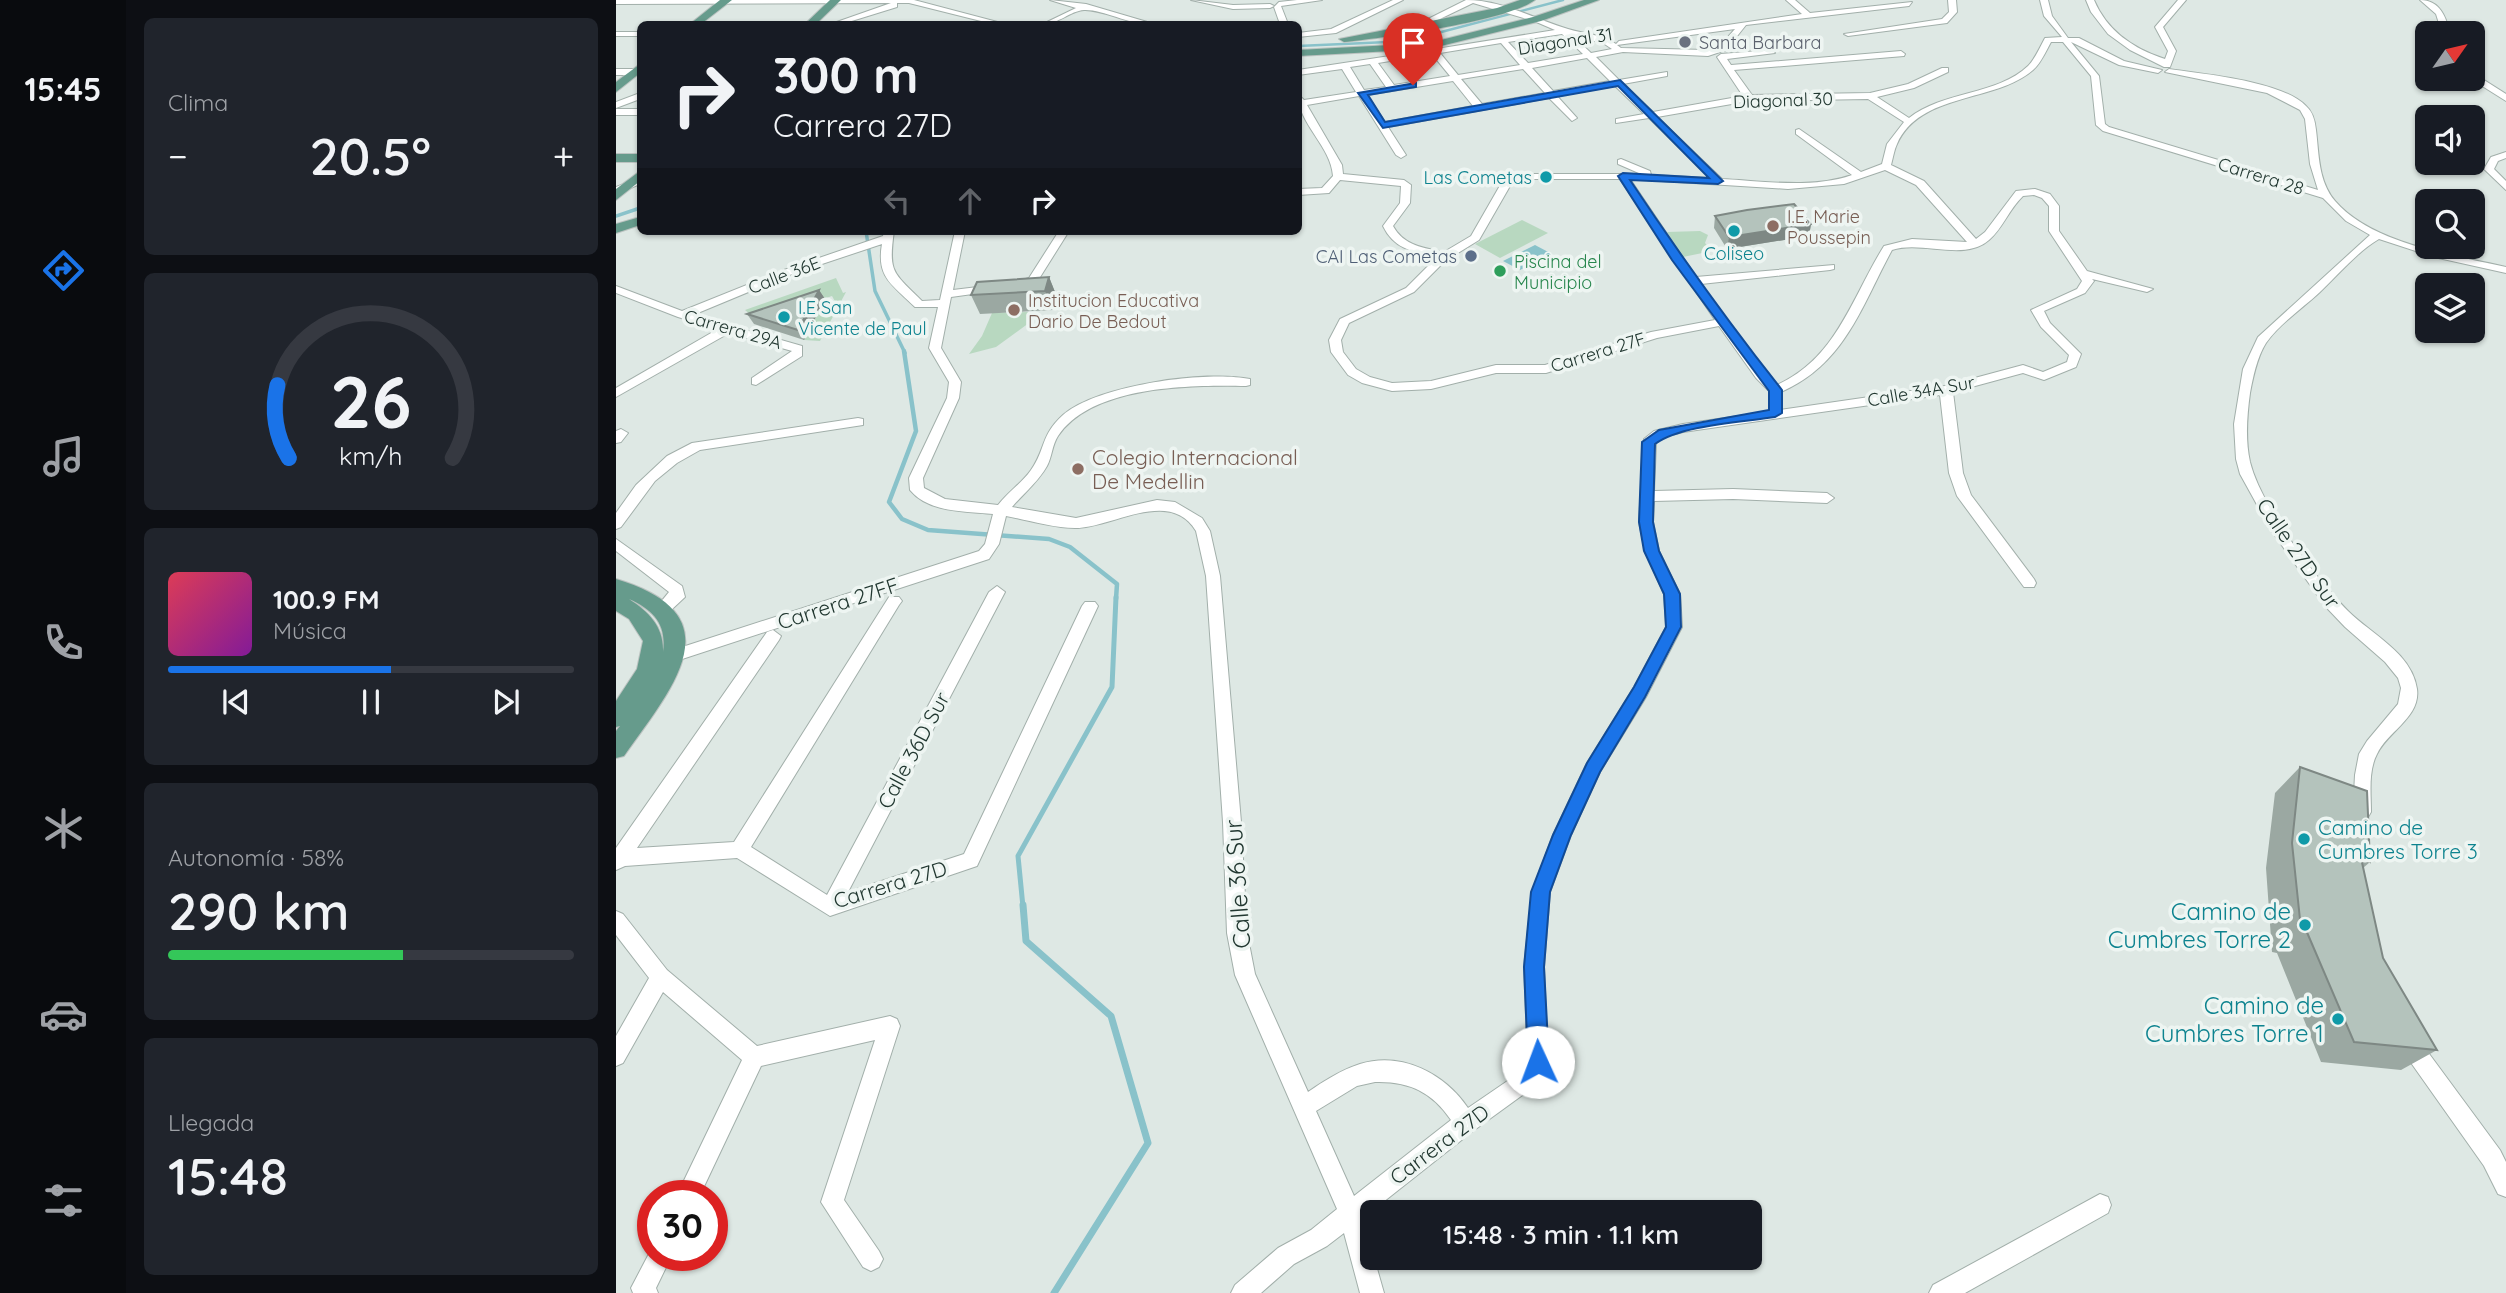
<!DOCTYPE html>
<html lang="es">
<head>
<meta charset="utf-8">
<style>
	body { margin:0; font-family:Quicksand,sans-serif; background:#20242c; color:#f1f3f6; height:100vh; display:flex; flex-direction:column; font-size:26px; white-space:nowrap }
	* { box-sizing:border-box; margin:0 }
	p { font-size:23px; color:#9ea1a6 }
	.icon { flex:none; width:38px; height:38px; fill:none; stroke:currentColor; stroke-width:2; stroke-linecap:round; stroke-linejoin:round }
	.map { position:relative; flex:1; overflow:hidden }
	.details { display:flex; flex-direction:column; gap:18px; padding:18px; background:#0d0f14; width:490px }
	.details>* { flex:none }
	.banner { position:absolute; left:21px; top:21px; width:665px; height:214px; border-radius:10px; box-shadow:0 2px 5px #0004; background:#171b24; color:#f1f3f6; overflow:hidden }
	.needle { width:46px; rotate:56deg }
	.fabs { position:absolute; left:1799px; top:21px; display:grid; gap:14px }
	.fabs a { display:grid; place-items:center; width:70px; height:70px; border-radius:10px; background:#171b24; box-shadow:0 2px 5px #0004; font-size:35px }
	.speed { position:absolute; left:21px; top:1180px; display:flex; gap:14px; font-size:35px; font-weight:700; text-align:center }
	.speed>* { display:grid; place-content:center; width:91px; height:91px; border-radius:50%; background:#171b24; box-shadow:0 2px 5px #0004; line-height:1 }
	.speed .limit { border:10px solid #d22; background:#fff; color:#111 }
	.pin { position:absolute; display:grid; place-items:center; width:60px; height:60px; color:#fff; margin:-72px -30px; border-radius:50% 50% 50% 0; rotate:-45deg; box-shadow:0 0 7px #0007 }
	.pin .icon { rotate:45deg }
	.me { position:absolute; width:77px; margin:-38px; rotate:358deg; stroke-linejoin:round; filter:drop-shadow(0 0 5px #0008) }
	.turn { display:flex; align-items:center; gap:24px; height:147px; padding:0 21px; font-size:32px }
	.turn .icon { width:91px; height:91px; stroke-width:2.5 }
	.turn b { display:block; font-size:49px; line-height:60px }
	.lanes { display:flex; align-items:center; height:66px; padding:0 21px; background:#0003; justify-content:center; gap:35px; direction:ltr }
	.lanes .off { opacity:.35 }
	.big { font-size:52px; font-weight:600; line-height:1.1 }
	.details .tile { flex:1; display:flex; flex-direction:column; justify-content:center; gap:10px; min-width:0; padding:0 24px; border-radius:10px; background:#20242c }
	.details .dial { align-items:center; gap:0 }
	.dial svg { height:182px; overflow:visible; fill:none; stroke:#363941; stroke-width:7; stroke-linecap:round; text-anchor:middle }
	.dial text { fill:#f1f3f6; stroke:none }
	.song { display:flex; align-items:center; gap:21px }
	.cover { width:84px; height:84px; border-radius:10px; background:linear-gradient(135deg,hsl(350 70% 55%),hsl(290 70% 35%)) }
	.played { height:7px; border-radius:4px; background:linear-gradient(90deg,#1a73e8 55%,#363941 55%) }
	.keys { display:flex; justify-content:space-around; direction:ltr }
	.heat { display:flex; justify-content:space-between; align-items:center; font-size:38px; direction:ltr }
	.charge { height:10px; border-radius:5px; background:linear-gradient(90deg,#34c759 58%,#363941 0) }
	.trip { position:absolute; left:744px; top:1200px; width:402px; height:70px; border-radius:10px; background:#171b24; box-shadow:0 2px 5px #0004; font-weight:600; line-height:70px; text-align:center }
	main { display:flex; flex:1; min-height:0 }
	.tab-bar { display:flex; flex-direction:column; width:126px; justify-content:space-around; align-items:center; background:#090b0e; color:#9ea1a6 }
	.tab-bar .icon { width:49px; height:49px }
	.tab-bar .active { color:#1a73e8 }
	.tab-bar b { font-size:32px; color:#f1f3f6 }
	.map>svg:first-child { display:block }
</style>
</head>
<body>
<main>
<nav class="tab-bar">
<b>15:45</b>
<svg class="icon active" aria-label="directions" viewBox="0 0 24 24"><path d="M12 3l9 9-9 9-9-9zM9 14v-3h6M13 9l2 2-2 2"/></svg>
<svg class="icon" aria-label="music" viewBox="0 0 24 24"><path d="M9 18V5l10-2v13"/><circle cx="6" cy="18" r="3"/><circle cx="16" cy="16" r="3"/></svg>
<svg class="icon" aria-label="phone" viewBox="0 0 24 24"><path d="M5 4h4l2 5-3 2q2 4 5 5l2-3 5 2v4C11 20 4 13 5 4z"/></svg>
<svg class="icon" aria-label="climate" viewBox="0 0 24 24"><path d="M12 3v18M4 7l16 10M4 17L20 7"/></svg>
<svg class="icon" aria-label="car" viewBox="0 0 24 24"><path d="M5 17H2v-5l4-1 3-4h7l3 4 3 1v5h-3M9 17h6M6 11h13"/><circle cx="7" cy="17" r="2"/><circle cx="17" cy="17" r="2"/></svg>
<svg class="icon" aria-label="filters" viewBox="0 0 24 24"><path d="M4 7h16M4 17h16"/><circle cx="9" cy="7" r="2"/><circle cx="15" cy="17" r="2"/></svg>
</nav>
<section class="details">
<div class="tile"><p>Clima</p>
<div class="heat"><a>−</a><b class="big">20.5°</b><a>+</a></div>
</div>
<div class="tile dial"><svg viewBox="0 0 100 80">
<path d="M14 69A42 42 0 1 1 86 69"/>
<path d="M14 69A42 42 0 0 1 9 37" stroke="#1a73e8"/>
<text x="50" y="56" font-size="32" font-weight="700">26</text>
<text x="50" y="72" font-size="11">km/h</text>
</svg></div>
<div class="tile">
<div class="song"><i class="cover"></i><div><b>100.9 FM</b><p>Música</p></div></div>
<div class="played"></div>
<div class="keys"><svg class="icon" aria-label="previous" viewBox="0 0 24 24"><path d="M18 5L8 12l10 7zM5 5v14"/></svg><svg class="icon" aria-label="pause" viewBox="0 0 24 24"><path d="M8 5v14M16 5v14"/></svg><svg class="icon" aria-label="next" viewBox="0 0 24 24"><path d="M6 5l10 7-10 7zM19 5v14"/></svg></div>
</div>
<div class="tile"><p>Autonomía · 58%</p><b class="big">290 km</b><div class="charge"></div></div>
<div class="tile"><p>Llegada</p><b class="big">15:48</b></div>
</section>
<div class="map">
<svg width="1890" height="1293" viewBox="0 0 1890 1293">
	<rect width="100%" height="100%" fill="#dee8e4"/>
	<path fill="#b8d8c0" d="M906,220L932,233L884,258L859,244Z
		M1084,231L1092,235L1089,243L1096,251L1067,257L1051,232Z
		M220,278L227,293L230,292L204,341L188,340L193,331L171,320L221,305L216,296L142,321L129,310Z
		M414,312L417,320L380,347L353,354L366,336L376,313Z"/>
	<path fill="#89c2ca" d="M919,245L936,254L904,270L887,261Z"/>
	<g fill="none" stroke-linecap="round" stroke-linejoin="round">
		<path stroke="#89c2ca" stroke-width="2.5" d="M682,46L772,42L810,36L947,0"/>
		<path stroke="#89c2ca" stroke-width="3.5" d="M0,216L24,208
			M250,231L259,291L289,353"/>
		<path stroke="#89c2ca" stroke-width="4.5" d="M288,351L300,431L273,502L286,519L312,530L433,539L454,547L501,584L500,599"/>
		<path stroke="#89c2ca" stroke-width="5" d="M407,907L402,856L496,687L500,597"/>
		<path stroke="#89c2ca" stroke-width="7" d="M407,905L410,941L495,1016L532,1143L438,1293"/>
		<g stroke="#a2afaa" stroke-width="2">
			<path id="minor" d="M0,0H298L389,24H377L293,3H281V7L226,24H215L275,3L0,4Z
				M434,0L470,4L538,24C515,26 487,9 468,10C454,11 443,24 427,24L460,8Z
				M575,0L617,5L654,4L658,6L654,8L617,9Z
				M681,0H706L665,6L672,24H664L658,7L663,2Z
				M777,0H787L720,33L682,37V33L715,29Z
				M850,0C886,0 919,19 952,29C968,34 986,34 1000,44L1003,41L1186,14L1170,0H1179L1194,13L1296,2L1293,6L1130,25L1110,50L1092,56L1007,52L980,57L1003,80L1051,72V76L1007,84L1037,112L1127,96L1101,57L1105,54L1155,50L1159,53L1111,59L1115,65L1285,51L1289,54L1288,56L1118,70L1136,95L1254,93L1292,84L1326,68H1332V72L1298,88L1261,97L1293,118C1327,91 1382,95 1412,66C1419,59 1424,47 1429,38L1446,37L1428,16L1424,0H1432L1436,16L1452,38H1463L1508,61L1546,70L1542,73L1503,65L1455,42L1483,76L1489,124L1493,127L1702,190L1694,164L1689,119L1684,110L1651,93L1549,72L1553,69C1587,74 1666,81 1690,106C1697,112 1699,121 1700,130C1703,154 1702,181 1719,201C1756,244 1837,255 1890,267V273L1818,257L1763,239C1741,252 1723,274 1704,292C1687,308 1663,324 1650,343C1641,357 1637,377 1634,393C1631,415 1629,439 1634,462C1645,506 1699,578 1732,611C1755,634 1796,653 1801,689C1805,717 1771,732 1761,754C1752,771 1755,794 1755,812L1752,817L1746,820L1740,817L1737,812L1739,775L1743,754L1751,741L1782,704L1785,688L1782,678L1769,662L1729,627L1709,606L1655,530L1624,474L1620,459L1618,424L1627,369L1642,337L1754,235L1730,221L1707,198L1487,131L1480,125L1475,76L1447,42H1435C1430,51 1425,63 1417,70C1379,103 1304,92 1281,144C1278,150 1277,158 1275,165L1308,181L1360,239L1369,232L1400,191L1419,189L1434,194L1443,206V231L1471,271L1537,289L1531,292L1476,279L1478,281L1469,293L1428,311L1434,323L1465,354L1460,367L1428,380L1407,373L1337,392L1347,473L1355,495L1418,579L1420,583L1418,587H1408L1341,496L1333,473L1324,395L1067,432L1048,437L1040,443L1038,491L1117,489L1211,493L1218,498L1211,503L1117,499L1038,501L1037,522L1043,551L1064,594L1066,627L1030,697L984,772L955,835L934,892L928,967L932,1062L923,1083L857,1131L747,1218L756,1258H758L768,1293H744L728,1233L711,1246L678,1264L645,1293H615L619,1285L662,1248L695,1230L721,1209L619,975L611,933L607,822L590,576L580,531C554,487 496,528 459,528C437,528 412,520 390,516L383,544L373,559L60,661L54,659L52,655L54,651L363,551L369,544L377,514C349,511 313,513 294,490L293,478L331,398L333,382L313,348L322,307H299C277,285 260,278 266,244L176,274L77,315L186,346V356L140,385L136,384V378L176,351L113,333L0,397V388L102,329L62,317L0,293V286L66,311L168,270L267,236L268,231H278C272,273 277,272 306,301L324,300L339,231H349L337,290L378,285L384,288L378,291L335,297L325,348L345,382L343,398L307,478L308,488L329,499L382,505C392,492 406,483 415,470C430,449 424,436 447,415C481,385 591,370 634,379V385L630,386C576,385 476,385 442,436C436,445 436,457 431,466C422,482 408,493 396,507L460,518L541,500L559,502L586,518L594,531L604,576L625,822L631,933L639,974L692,1092C708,1081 725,1070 744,1064C786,1051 829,1074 852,1108L909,1069L912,1062L908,967L916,892L937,835L971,763L1018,687L1050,627L1048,594L1029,551L1023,522L1028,439L1038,431L1067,424L1329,386L1407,365L1427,372L1451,362L1453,355L1425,327L1415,310L1461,289L1466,281L1433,231V206L1426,198L1418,195L1407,196C1393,209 1387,228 1373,240C1348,262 1306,240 1276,250C1245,307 1229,364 1165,392L1163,404H1155L1153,391L1140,378L1103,326L1041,338L930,373H880L815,389L776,391L746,383L732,375L715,352L713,340L724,319L790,288L821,257C797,252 778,249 767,226L784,203L785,186L724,180L713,193L682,195V189L706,188L717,176C715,146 682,124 682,94L688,100L740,92L726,69L682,75V70L813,50L810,46L814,44L820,49L939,30L918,21L857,3L801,30L794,28ZM1119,29L1104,46L1091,50L1005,48L1001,45ZM946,34L967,54L912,63L892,42ZM957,36L987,43L996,49L975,53ZM885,43L904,65L842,75L824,53ZM816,54L834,76L778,85L762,63ZM971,58L994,81L937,91L916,68ZM754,64L770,87L748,90L734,67ZM907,69L929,93L866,104L845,79ZM837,81L857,106L769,122L751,95ZM999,86L1028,114L1000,119V123L1033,118L1094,178L1035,175L1034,171L1005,159L1002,160V164L1025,174H900L886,182L855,236L828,252C808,248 788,246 777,226L794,203L795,185L788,180L727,174L726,165L691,105L743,96L780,155L785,158L790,155L772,127L933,98L956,121L961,118L941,96ZM1252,99L1288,122L1271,144L1266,164L1245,172L1183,129L1180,130V134L1236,175C1196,189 1147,181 1106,179L1041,117L1133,101ZM1269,170L1300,185L1351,242L1296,239L1268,246C1236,297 1221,358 1161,385L1148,372L1085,284L1214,270L1218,269V265L1080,277L1014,179L1172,189L1228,184ZM905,179H1004L1099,320L1035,332L929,365H880L815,381L776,383L754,377L740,369L727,352L725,340L733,323L798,292L829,261L863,240L894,186ZM759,1082C793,1081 816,1092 835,1120L738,1196L700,1111L741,1086Z
				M1332,0H1340L1341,12L1331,23L1232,36L1228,34L1326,19L1333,12Z
				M1470,0H1478C1491,31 1518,49 1549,59L1552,51L1539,27L1562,0H1570L1547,27L1560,51L1554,67H1548L1514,50L1492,34L1475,12Z
				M1804,0C1824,0 1830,17 1834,33H1826L1820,14Z
				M0,32H24V36H0Z
				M0,69H18L22,72L18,75H0Z
				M1857,73L1890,94V101L1855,79Z
				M24,93V99L0,108V102Z
				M0,109H24V115H0Z
				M1890,152V158L1882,161L1878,169L1890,181V190L1868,169L1875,157Z
				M24,178V184L0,194V187Z
				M443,231H453L421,282L397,287V283L413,278Z
				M242,418L247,419V425L84,450L61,463L39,481L5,527L0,529V513L20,485L51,456L76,443Z
				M5,429L12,433L5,442L0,443V431Z
				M0,539L66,586L69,597L53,612H43L40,608L53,592L0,551Z
				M381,586L389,592L232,892L348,854L466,606L469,602H479L482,606L361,866L214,916L121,858L9,866L0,870V848L151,632L157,630L165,636L163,640L21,848L118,842L273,597H283L286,601L283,605L135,847L211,895L373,592Z
				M0,911L7,914L51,970L141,1046L274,1016L281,1019L284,1026L228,1200L263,1251L267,1259L263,1267L255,1271L247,1267L205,1202L259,1040L145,1066L84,1195H61L126,1060L47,992L7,1063L0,1066V1036L33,978L0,935Z
				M1793,1033L1800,1036L1884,1150L1890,1162V1197L1882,1194L1868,1166L1786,1050L1783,1043L1786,1036Z
				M1484,1194L1492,1197L1495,1205L1492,1213L1349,1293H1313L1317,1285Z
				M37,1246V1255H56L40,1288L42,1293H17L15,1288Z"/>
		</g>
		<g stroke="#bcc3c1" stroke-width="2">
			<path id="major" d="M104,0H116L85,24H74Z
				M214,0H225L200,24H189Z
				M904,0H919C891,21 768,38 728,42L723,39L881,8Z
				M968,0H983L925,21L813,49L682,56V50L813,43L917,17Z
				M24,64V73L0,92V82Z
				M0,154H24V162H0Z
				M24,171V181L0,200V189Z
				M24,217V225L0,233V224Z
				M0,579C121,615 57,687 8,756L0,758V731L4,726L0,727V701L21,669L27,641L13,619L0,611ZM13,599C38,610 51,625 47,652C48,627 33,612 13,599Z"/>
		</g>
		<use href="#minor" fill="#fff" fill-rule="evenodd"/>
		<use href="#major" fill="#669b8c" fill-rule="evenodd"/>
	</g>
	<path fill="#9ba8a2" d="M1099,216L1195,224L1193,236L1111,249L1098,228Z
		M433,277L441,297L437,310L364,314L355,295Z
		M203,290L209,299L188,340L138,324L131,314Z
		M1684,767L1754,862L1747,868L1767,958L1821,1050L1785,1070L1705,1062L1661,953L1656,952L1650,868L1659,793Z"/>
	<path fill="#7e8884" d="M1195,224L1193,236L1111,249L1113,237Z
		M433,277L441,297L437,310L429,291Z
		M203,290L209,299L188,340L182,330Z"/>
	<path fill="#b4c3bc" stroke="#7e8884" stroke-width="2" d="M1178,204L1195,224L1113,237L1099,216L1131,210Z
		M433,277L429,291L355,295L361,282Z
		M203,290L182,330L131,314Z
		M1684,767L1751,791L1754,862L1745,858L1767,958L1821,1050L1738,1042L1690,930L1685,929L1676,843Z"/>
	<path fill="#1a73e8" stroke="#114b97" stroke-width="2" d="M1004,80L1107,181L1102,184L1014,180C1062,252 1112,322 1166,390V413L1159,417C1127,422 1064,425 1039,444L1037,522L1043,551L1064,594L1065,627L1029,697L984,772L955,835L934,892L928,967L933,1062L930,1069L922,1072L915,1069L912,1062L908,967L915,892L937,835L971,763L1018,687L1050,627L1048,594L1028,551L1023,522L1026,442L1043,430L1153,410V391L1056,260L1002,176L1007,173L1093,178L1002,86L767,128L742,93L800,83V87L752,95L769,122Z"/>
	<circle fill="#6b7280" stroke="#eef5f2" stroke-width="2.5" cx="1069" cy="42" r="7"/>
	<g fill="#0f9aa8" stroke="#eef5f2" stroke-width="2.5">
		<circle cx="930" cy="177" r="7"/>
		<circle cx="1118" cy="231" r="7"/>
		<circle cx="168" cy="317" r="7"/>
		<circle cx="1688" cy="839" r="7"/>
		<circle cx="1689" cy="925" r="7"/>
		<circle cx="1722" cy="1019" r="7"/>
	</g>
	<g fill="#8d6e63" stroke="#eef5f2" stroke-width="2.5">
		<circle cx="1157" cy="226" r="7"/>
		<circle cx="398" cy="310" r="7"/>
		<circle cx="462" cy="469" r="7"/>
	</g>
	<circle fill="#5c6f8a" stroke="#eef5f2" stroke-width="2.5" cx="855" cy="256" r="7"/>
	<circle fill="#2e9e5b" stroke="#eef5f2" stroke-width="2.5" cx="884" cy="271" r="7"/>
	<g text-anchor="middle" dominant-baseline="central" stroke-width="7" stroke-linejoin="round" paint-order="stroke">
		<g font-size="18" fill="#213730" stroke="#eef5f2">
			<text transform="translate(949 41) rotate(-9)">Diagonal 31</text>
			<text transform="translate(1167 100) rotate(-2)">Diagonal 30</text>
			<text transform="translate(1645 176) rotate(17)">Carrera 28</text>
			<text transform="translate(168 275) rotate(-21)">Calle 36E</text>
			<text transform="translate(117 329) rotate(16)">Carrera 29A</text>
			<text transform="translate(982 352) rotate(-17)">Carrera 27F</text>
			<text transform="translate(1305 391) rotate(-10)">Calle 34A Sur</text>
		</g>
		<g font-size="18" fill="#5b616d" stroke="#eef5f2" text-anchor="start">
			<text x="1083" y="42">Santa Barbara</text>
		</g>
		<g font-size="18" fill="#0d838f" stroke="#eef5f2" text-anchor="end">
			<text x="916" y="177">Las Cometas</text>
			<text x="1118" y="253" text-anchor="middle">Coliseo</text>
			<text x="182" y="307" text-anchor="start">I.E San<tspan x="182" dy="21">Vicente de Paul</tspan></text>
		</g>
		<g font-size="18" fill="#785e54" stroke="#eef5f2" text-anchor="start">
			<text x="1171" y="216">I.E. Marie<tspan x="1171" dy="21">Poussepin</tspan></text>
			<text x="412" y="300">Institucion Educativa<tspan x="412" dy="21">Dario De Bedout</tspan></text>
		</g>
		<g font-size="18" fill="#4e5e75" stroke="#eef5f2" text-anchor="end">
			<text x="841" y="256">CAI Las Cometas</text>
		</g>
		<g font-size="18" fill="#27864d" stroke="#eef5f2" text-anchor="start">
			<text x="898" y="261">Piscina del<tspan x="898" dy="21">Municipio</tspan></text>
		</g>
		<g font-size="21" fill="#785e54" stroke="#eef5f2" text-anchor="start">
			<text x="476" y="457">Colegio Internacional<tspan x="476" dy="24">De Medellin</tspan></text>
		</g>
		<g font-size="21" fill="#213730" stroke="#eef5f2">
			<text transform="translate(1683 553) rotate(55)">Calle 27D Sur</text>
			<text transform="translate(222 603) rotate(-18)">Carrera 27FF</text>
			<text transform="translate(297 750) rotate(-62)">Calle 36D Sur</text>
			<text transform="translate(274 884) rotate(-17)">Carrera 27D</text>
			<text transform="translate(823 1144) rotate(-37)">Carrera 27D</text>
		</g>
		<g font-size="21" fill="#0d838f" stroke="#eef5f2" text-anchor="start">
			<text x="1702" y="827">Camino de<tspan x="1702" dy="24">Cumbres Torre 3</tspan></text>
		</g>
		<g font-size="24" fill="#213730" stroke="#eef5f2">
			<text transform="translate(621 884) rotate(-94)">Calle 36 Sur</text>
		</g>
		<g font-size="24" fill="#0d838f" stroke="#eef5f2" text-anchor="end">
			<text x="1675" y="911">Camino de<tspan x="1675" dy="28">Cumbres Torre 2</tspan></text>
			<text x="1708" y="1005">Camino de<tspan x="1708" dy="28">Cumbres Torre 1</tspan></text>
		</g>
	</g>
</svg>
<div class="fabs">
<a><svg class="needle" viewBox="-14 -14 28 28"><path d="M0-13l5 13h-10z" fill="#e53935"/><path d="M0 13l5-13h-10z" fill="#9ea1a6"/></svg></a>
<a><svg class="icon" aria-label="sound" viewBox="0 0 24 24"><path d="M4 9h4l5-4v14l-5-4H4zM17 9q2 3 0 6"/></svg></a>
<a><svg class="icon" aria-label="search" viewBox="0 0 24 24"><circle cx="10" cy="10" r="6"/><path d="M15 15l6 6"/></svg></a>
<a><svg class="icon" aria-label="layers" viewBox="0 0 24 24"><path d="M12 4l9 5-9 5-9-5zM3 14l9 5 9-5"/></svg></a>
</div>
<div class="speed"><div class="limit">30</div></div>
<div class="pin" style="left:797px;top:85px;background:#d93025"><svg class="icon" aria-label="arrive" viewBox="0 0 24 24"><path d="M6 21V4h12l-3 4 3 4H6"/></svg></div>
<svg class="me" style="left:922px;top:1062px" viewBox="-20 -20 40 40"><circle r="19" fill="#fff"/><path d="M0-13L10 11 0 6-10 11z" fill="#1a73e8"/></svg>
<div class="trip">15:48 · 3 min · 1.1 km</div>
<div class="banner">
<div class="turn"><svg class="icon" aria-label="right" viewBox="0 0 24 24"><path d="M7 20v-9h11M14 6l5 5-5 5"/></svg><div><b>300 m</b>Carrera 27D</div></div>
<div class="lanes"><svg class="icon off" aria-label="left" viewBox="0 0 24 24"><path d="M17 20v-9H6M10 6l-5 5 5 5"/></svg><svg class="icon off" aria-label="ahead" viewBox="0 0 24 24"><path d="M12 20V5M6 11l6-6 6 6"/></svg><svg class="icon" aria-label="right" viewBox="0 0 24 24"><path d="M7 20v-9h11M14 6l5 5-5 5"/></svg></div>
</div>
</div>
</main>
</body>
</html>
